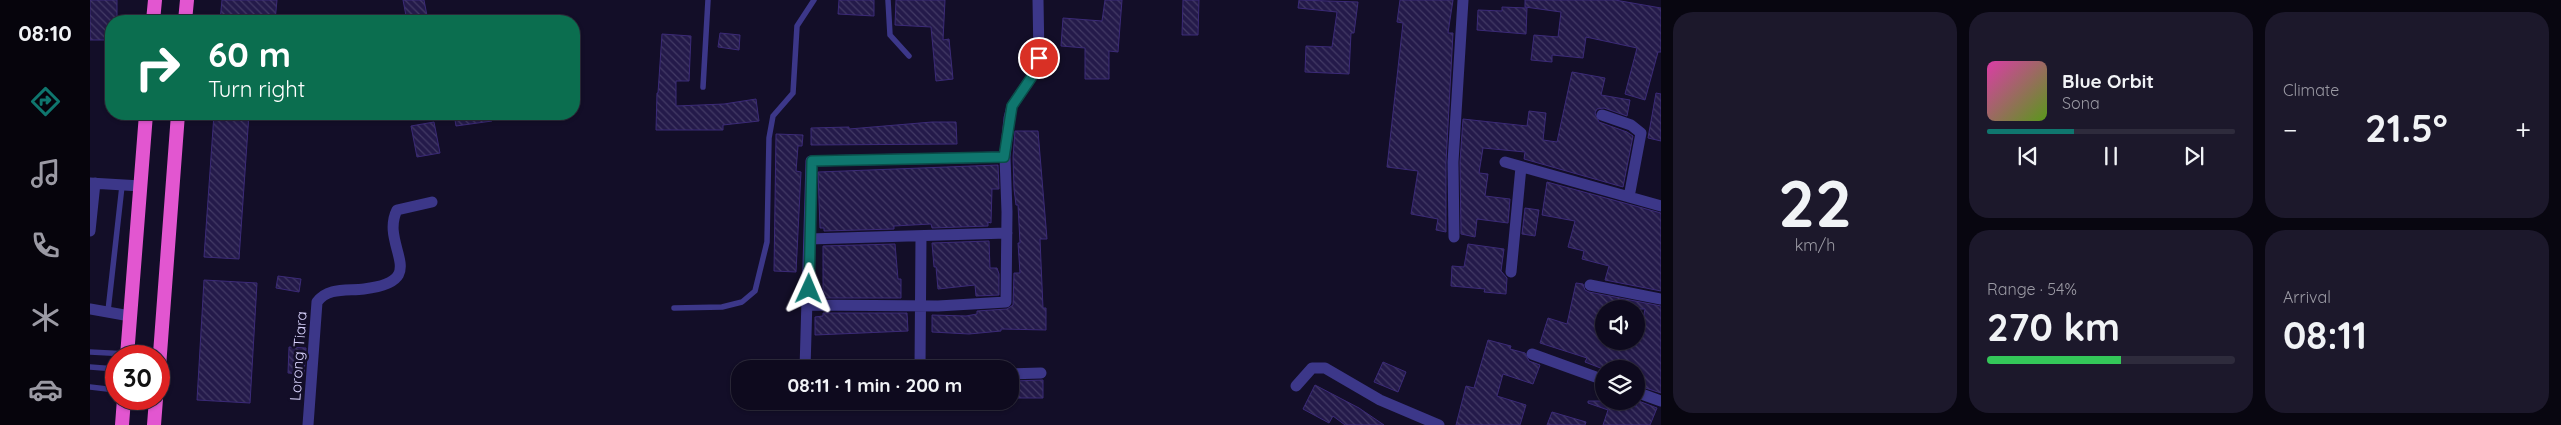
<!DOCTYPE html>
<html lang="en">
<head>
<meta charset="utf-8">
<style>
	body { margin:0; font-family:Quicksand,sans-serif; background:#1c182b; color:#f1f3f6; height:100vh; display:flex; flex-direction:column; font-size:19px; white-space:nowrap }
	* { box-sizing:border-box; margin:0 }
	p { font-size:16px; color:#9b9aa4 }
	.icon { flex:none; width:28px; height:28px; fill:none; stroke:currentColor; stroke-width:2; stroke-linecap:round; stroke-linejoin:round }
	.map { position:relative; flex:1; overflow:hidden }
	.details { display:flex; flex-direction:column; gap:12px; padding:12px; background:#080610; width:900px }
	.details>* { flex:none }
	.hud { position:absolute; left:15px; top:15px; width:475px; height:105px; border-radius:20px; box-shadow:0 1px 4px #0004,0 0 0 1px #2e2b3c; background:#0b6e4f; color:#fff; overflow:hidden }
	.controls { position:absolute; left:1505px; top:300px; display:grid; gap:10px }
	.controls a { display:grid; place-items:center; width:50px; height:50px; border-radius:50%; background:#0e0a1e; box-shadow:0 1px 4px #0004,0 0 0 1px #2e2b3c; font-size:25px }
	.speed { position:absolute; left:15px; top:345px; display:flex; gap:10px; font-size:25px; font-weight:700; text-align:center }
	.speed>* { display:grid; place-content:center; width:65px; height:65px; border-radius:50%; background:#0e0a1e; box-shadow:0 1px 4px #0004,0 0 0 1px #2e2b3c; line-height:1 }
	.speed .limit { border:8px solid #d22; background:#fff; color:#111 }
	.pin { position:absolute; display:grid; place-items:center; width:42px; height:42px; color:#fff; margin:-21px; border:2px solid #fff; border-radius:50%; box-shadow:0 1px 5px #0007 }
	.me { position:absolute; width:55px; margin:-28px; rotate:1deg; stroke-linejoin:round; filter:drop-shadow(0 0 4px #0008) }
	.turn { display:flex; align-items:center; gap:18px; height:105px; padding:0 20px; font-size:22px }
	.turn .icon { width:65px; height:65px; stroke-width:2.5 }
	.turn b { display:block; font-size:35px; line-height:42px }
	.big { font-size:38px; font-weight:800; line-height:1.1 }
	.details .card { flex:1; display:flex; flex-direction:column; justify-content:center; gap:8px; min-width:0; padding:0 18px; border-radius:20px; background:#1c182b }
	.details .dial { align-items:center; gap:0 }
	.dial b { font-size:65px; line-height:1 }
	.song { display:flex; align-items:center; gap:15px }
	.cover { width:60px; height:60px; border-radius:8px; background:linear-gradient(135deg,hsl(320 70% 55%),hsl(90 70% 35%)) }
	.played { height:5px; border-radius:2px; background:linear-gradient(90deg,#0f766e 35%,#2e2b3c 35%) }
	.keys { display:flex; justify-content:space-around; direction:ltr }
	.heat { display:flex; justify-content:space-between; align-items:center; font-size:28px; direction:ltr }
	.charge { height:8px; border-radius:4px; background:linear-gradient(90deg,#34c759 54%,#2e2b3c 0) }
	.details .tiles { flex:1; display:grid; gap:12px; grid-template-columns:repeat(3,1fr) }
	.card:first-child { grid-row:span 2 }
	.trip { position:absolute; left:641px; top:360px; width:288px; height:50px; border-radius:20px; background:#0e0a1e; box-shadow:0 1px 4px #0004,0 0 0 1px #2e2b3c; font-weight:800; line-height:50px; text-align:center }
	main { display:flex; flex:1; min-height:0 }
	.tab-bar { display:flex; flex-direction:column; width:90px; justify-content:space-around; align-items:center; background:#06040c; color:#9b9aa4 }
	.tab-bar .icon { width:35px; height:35px }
	.tab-bar .active { color:#0f766e }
	.tab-bar b { font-size:22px; color:#f1f3f6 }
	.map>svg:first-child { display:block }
</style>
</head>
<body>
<main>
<nav class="tab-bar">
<b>08:10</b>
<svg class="icon active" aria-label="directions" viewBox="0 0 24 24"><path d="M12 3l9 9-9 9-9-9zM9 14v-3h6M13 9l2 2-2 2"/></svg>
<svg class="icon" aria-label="music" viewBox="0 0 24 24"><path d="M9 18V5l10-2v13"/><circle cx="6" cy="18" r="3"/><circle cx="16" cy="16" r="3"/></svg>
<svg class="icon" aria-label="phone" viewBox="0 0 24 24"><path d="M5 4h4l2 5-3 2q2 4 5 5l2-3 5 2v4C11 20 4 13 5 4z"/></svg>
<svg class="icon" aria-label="climate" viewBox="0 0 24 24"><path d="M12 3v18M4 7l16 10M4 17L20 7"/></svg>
<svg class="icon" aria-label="car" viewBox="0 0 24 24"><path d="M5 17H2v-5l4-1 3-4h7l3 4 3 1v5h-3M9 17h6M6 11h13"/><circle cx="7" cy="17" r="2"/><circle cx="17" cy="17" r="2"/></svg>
</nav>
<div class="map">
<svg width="1571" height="425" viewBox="0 0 1571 425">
	<defs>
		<pattern id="building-back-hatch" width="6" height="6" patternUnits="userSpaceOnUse" patternTransform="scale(1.25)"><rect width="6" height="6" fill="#241a4a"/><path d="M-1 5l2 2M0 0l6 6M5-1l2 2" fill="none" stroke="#433a65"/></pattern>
	</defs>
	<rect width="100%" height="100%" fill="#130e28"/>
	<path fill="url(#building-back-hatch)" stroke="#3b2a77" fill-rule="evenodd" d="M0,0H27V21H21V40H0Z
		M132,0H187L185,21H130Z
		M313,0H334L338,21H317Z
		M749,0H784V16L748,14Z
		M806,0H855L853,40L859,39L863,79L846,81L841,27L805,25Z
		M1015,0H1032L1028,52L1019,51V79H995V48L971,46L973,18L1012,21Z
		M1093,0H1109L1108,35H1092Z
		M1209,0L1268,2L1264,33H1261L1259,74L1215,72L1216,46L1242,47L1247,12L1208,8Z
		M1310,0H1363L1358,33H1363L1356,162V232L1346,230L1348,219L1321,214L1328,171L1297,167L1313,23L1307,22Z
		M1435,0H1525L1571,8V52H1568L1555,100L1535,94L1547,48L1496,37L1493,58L1462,55V62L1441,60L1444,35L1468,37L1471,12L1435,7Z
		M1412,7L1437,8L1436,34L1387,30L1388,10L1412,11Z
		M630,33L650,35L649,50L628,47Z
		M572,34L601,36L599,81H586V106L634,104L666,99L669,121L633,125V130H566L567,93H568Z
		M1482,72L1515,78L1511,95L1540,100L1537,116L1514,108L1507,109L1505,113L1509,122L1537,132L1543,136L1533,187L1434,159L1435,152L1393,148L1389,173L1398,174L1395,196L1420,199L1418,223L1387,219L1385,237L1371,234L1370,162L1373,119L1437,126L1439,111L1456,113L1453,140L1467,142Z
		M1566,93L1571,94V141L1558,138Z
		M124,114H159L149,259L114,257Z
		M364,114H401L402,121L366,126Z
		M344,122L350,153L327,157L321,126Z
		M842,122H866L867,144L721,145V128L759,127V129Z
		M925,131H948L957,239H950L953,308H956V330L911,329V331L879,334L842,332V315L876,316L887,314V311L917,309L923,305L924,273H930L928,243H930L928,205H926L924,189L923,157Z
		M686,134L713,135L712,146H708L706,171L711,172L706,272L684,271Z
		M908,165L909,189H902L901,223L898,222V226L842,228L841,224L804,226V229L734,231V228H730L728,172Z
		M1457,182L1571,213V291L1515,280L1519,266L1492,259L1494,251L1478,247L1485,221L1452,215Z
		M1435,208L1449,210L1445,236L1432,234Z
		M899,241L900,268H907L909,274V295L886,296L885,285L848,289L846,267H844L842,243Z
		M805,244L808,279H811V298H733V246Z
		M1378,244L1414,249L1411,271L1417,278L1416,294L1394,292L1395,289L1361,286L1362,266L1374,267Z
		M188,276L211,279L209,292L186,288Z
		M114,280L167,283L160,403L107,400Z
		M1486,283L1493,284L1495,290L1499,292L1571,306V393L1546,385V369H1513L1495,362L1497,358L1450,343L1458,318L1477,324ZM1514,309H1555L1549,341H1514Z
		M733,313H817L818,331L725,335V317L733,316Z
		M1398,340L1421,346L1420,349L1435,353L1439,361L1450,365L1443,384L1413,374L1407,396L1436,405L1430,425H1366L1376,386L1384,388Z
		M199,347L216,348L214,374L198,373Z
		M1293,362L1316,372L1308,392L1284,382Z
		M953,380V398H923V381Z
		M1225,385L1269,408L1294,425H1255L1243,416L1239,423L1213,409Z
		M1546,400L1567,408L1560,425H1513L1518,410L1498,403V401H1531L1546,407Z
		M1462,412L1496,422L1495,425H1457Z"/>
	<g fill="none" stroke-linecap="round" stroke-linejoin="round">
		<path stroke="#3c3789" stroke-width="5.5" d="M798,0L800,35L819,56
			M613,87L618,0
			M584,308L632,307L652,302L665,291L677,242L679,138L683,116L703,93L707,26L724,0
			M18,311L32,186
			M0,352L38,354
			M0,367L26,369
			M0,387L26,390"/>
		<path stroke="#3c3789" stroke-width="11" d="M1512,115L1541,125L1551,133L1539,197
			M1415,162L1571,206
			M0,183L51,186
			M0,231L5,183
			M1364,237L1363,162L1373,0
			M719,239L917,233
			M1421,272L1431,167
			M1500,285L1571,299
			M718,305L848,306L916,302L917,212L915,157L919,118L922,106L941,78L949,58L948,0
			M0,309L40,316
			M1442,354L1514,380
			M715,369L721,161L915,157
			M830,369L831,236
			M920,374L951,373
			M1206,386L1222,368H1235L1290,400L1349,425
			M1546,392L1571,401
			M218,425L227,302C238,287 257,291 274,289C343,281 289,246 307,210L342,202"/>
		<path stroke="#e256d0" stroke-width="14" d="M63,21L65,0
			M95,21L97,0
			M37,356L56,114
			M69,367L88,114
			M32,425L34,399
			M64,425L66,399"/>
	</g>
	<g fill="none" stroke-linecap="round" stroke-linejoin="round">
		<g stroke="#0a4d48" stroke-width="12">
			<path id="route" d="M719,289L722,161L914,157L922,106L941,78L949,58"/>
		</g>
		<use href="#route" stroke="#0f766e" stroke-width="9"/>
	</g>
	<g text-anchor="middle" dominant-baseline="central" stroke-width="5" stroke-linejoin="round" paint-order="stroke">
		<g font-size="15" fill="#dbd5ff" stroke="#130e28">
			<text transform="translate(208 356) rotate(-86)">Lorong Tiara</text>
		</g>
	</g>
</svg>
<div class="controls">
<a><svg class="icon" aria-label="sound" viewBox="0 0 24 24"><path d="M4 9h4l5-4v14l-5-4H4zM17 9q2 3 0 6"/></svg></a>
<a><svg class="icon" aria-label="layers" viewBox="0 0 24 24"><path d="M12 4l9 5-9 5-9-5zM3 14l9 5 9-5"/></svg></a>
</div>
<div class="speed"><div class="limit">30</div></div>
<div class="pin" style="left:949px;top:58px;background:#d93025"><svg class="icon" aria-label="arrive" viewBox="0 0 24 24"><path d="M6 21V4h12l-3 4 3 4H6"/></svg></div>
<svg class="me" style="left:719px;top:289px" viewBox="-20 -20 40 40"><path d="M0-17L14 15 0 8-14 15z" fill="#0f766e" stroke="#fff" stroke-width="4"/></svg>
<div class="trip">08:11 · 1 min · 200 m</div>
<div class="hud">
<div class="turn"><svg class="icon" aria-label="right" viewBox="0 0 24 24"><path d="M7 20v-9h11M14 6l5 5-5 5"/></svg><div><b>60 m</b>Turn right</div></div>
</div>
</div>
<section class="details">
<div class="tiles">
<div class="card dial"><b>22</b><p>km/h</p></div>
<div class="card">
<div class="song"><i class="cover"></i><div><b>Blue Orbit</b><p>Sona</p></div></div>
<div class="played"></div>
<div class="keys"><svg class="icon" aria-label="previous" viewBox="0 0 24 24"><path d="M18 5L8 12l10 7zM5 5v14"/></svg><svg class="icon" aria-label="pause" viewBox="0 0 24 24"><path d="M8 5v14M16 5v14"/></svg><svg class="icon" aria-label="next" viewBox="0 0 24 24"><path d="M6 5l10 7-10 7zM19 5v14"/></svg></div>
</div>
<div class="card"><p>Climate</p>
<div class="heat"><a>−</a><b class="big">21.5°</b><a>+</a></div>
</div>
<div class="card"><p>Range · 54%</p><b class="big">270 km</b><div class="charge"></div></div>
<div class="card"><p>Arrival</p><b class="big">08:11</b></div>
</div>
</section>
</main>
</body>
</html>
